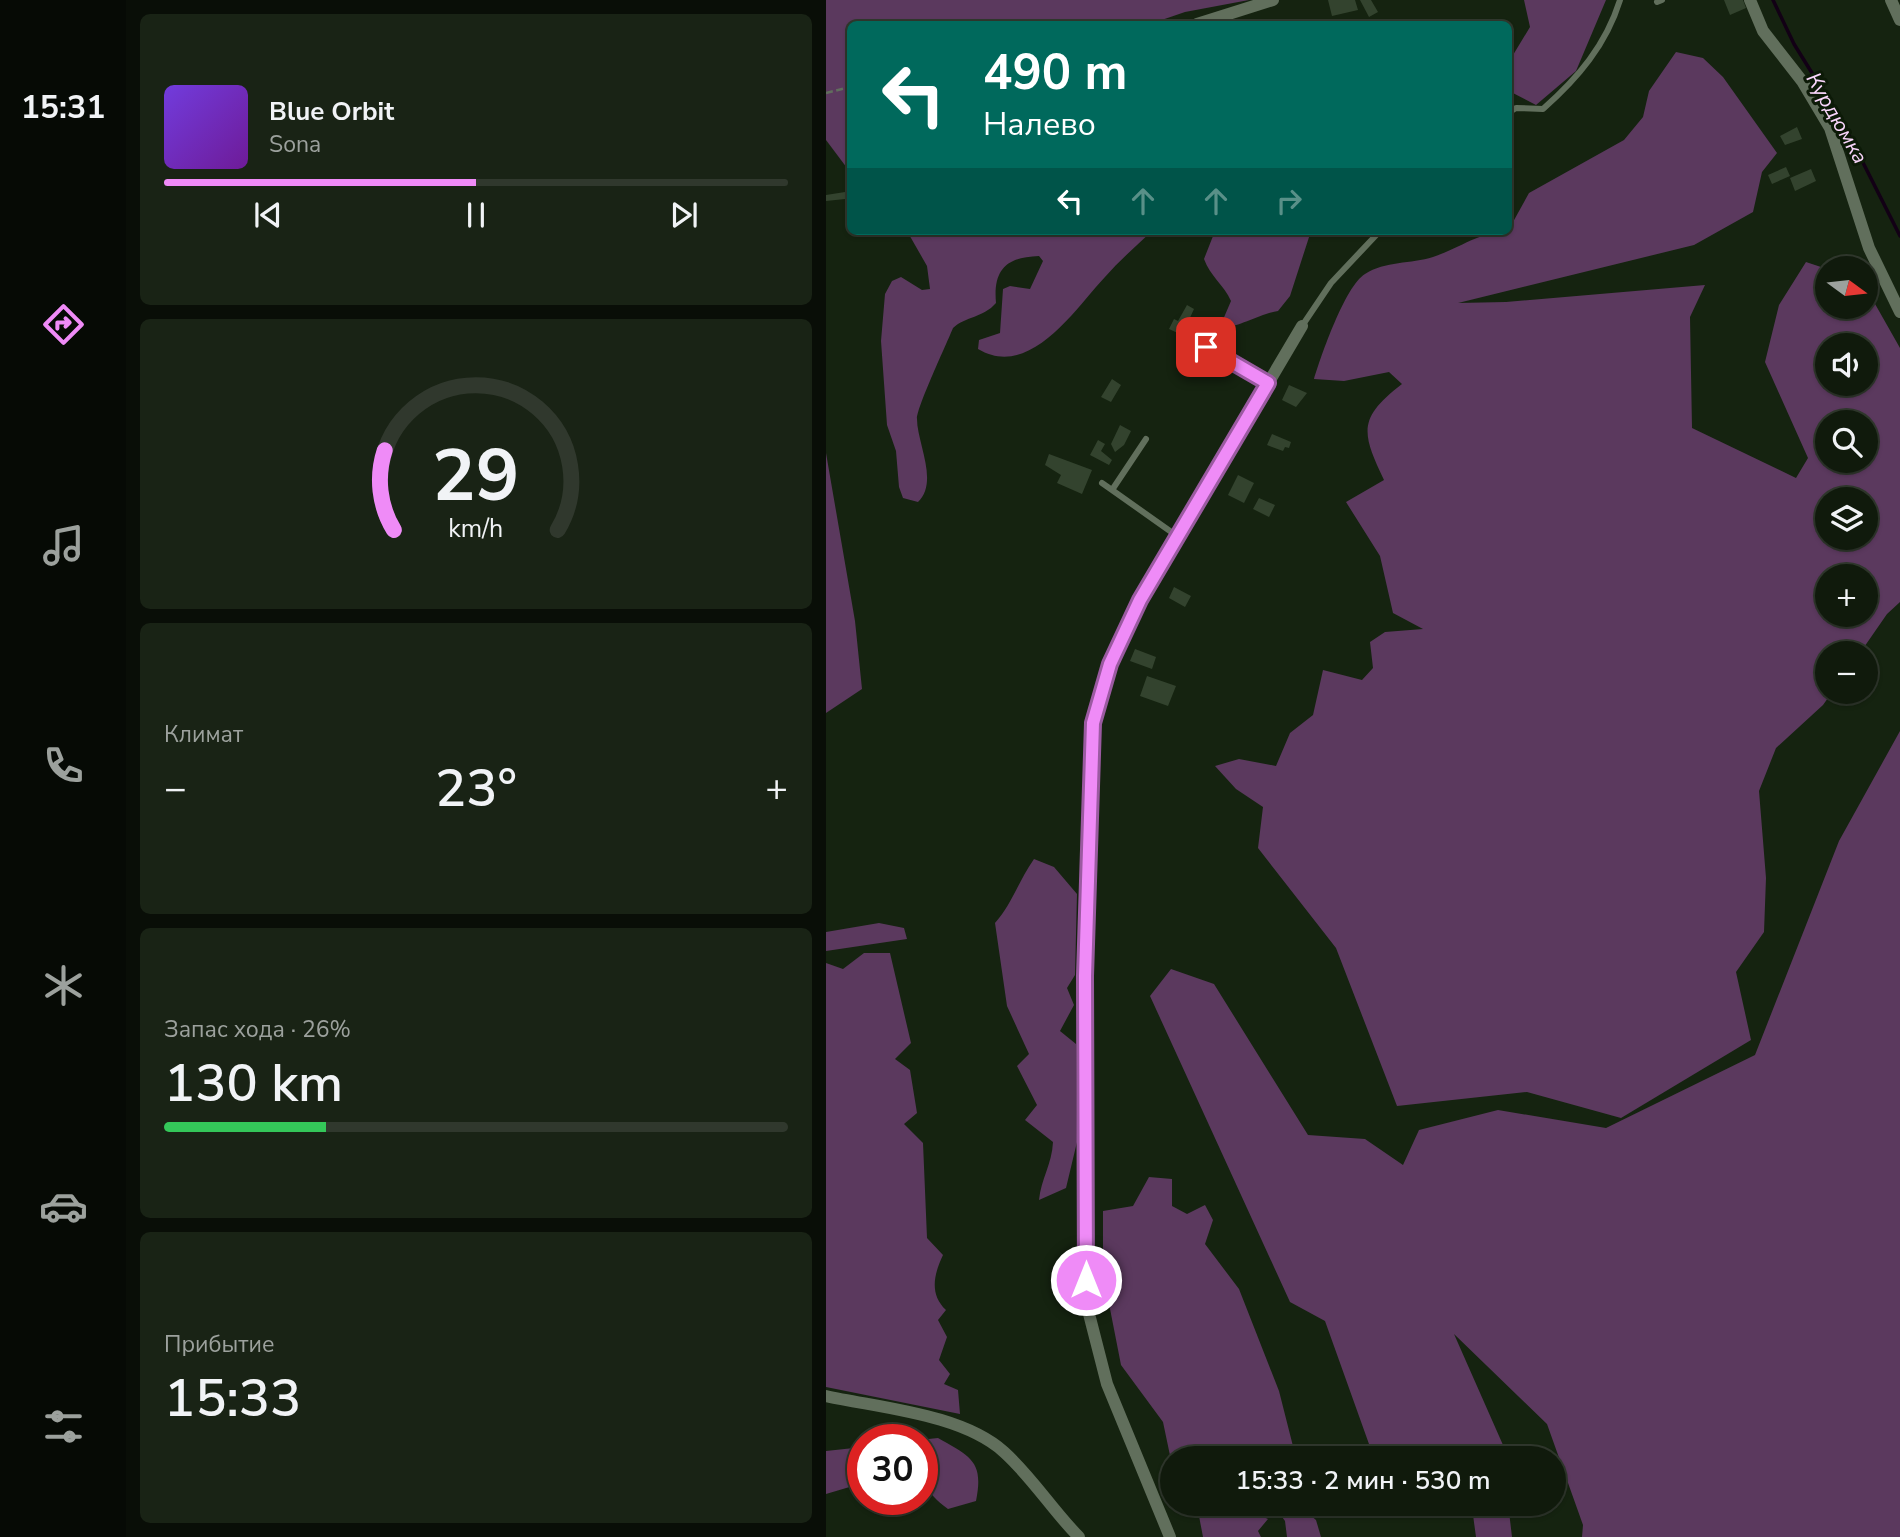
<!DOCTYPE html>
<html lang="ru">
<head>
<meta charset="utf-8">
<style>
	body { margin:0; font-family:"Nunito Sans",sans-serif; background:#192315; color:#f1f3f6; height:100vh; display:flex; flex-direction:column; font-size:26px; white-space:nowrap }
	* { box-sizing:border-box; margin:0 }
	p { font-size:23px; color:#9ca19d }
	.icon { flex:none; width:38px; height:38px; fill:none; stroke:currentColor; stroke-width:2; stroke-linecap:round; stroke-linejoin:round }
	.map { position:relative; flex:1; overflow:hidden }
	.panel { display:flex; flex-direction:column; gap:14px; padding:14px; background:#090e07; width:700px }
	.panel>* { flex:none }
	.banner { position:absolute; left:21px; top:21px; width:665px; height:214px; border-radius:10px; box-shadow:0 2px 5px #0004,0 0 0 2px #30382d; background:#00695c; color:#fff; overflow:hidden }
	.needle { width:46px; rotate:105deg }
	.fabs { position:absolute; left:989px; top:256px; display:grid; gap:14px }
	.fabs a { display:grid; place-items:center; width:63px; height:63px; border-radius:50%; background:#101a0c; box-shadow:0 2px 5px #0004,0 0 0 2px #30382d; font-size:35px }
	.speed { position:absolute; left:21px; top:1424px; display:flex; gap:14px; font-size:35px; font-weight:700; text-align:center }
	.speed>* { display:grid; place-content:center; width:91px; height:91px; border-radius:50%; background:#101a0c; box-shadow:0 2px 5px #0004,0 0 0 2px #30382d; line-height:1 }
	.speed .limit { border:10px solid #d22; background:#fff; color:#111 }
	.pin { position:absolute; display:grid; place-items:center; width:60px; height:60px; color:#fff; margin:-30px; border-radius:14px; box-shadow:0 4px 10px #0006 }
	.me { position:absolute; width:77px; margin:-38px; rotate:0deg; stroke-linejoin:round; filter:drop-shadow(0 0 5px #0008) }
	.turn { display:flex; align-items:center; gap:24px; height:147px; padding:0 21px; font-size:32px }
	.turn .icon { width:91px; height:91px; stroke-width:2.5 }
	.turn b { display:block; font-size:49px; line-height:60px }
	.lanes { display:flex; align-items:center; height:66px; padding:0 21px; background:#0003; justify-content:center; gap:35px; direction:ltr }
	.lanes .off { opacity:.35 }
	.big { font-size:52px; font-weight:600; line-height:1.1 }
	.panel .card { flex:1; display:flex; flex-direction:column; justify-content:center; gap:10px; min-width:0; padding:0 24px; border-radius:10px; background:#192315 }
	.panel .dial { align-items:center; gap:0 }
	.dial svg { height:182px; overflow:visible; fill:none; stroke:#30382d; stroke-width:7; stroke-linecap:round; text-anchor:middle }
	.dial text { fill:#f1f3f6; stroke:none }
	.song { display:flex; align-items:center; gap:21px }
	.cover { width:84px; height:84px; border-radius:10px; background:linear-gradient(135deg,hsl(260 70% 55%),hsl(280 70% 35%)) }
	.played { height:7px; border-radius:4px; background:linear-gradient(90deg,#ef8bf7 50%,#30382d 50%) }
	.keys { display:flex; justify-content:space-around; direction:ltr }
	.heat { display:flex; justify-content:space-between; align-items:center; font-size:38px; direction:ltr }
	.charge { height:10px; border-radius:5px; background:linear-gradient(90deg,#34c759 26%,#30382d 0) }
	.trip { position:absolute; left:334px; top:1446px; width:406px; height:70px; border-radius:35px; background:#101a0c; box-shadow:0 2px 5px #0004,0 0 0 2px #30382d; font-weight:600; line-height:70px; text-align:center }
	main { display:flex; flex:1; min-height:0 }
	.tabs { display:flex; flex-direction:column; width:126px; justify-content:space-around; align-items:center; background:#060a05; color:#9ca19d }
	.tabs .icon { width:49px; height:49px }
	.tabs .active { color:#ef8bf7 }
	.tabs b { font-size:32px; color:#f1f3f6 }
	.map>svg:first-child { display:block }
</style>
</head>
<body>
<main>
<nav class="tabs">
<b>15:31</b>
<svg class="icon active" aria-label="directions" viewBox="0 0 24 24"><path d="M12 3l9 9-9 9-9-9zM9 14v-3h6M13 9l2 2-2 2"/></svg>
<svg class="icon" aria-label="music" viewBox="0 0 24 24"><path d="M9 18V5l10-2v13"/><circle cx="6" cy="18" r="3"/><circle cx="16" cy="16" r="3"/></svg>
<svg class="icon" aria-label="phone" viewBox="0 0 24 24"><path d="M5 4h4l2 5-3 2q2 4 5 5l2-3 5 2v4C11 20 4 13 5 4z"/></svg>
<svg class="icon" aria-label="climate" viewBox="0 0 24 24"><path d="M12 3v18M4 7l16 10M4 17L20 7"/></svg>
<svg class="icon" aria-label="car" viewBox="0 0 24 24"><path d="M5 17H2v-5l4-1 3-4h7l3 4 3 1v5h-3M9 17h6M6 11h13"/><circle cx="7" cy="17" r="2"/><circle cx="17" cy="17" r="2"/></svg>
<svg class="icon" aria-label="filters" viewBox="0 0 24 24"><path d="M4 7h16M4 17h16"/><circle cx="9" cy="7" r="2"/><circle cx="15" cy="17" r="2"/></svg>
</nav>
<section class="panel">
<div class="card">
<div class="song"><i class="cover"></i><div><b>Blue Orbit</b><p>Sona</p></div></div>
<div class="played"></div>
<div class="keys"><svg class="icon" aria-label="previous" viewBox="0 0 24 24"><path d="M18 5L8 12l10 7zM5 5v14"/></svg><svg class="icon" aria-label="pause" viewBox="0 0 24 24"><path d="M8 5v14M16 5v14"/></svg><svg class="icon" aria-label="next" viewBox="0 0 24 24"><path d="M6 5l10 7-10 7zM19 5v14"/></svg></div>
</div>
<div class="card dial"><svg viewBox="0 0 100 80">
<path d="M14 69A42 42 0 1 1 86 69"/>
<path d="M14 69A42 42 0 0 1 10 34" stroke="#ef8bf7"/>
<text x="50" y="56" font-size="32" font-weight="700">29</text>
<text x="50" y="72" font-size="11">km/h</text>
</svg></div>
<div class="card"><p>Климат</p>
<div class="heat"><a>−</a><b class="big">23°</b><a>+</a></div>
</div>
<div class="card"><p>Запас хода · 26%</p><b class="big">130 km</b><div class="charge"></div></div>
<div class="card"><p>Прибытие</p><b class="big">15:33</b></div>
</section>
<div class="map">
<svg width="1074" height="1537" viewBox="0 0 1074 1537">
	<rect width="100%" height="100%" fill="#152310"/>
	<path fill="#5b395e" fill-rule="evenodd" d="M0,0H423L359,12L324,24H24V172L0,140Z
		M698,0H780L750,71L710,105L683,91L684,60L704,27Z
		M850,52L877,58L897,77L951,153L936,172L927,212L868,245L632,303L680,302L879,285L864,317L866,428L970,478L982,458L939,362L953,305L980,262L1001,269V306H1040V288L1074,348V602L1061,614L1034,653H1001V691H1007L997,705L950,748L933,791L940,878L938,932L910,972L925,1040L795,1118L701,1092L571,1106L510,948L432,848L437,807L410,789L389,766L413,759L450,766L464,733L487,715L497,670L536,680L547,668L544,642L559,632L597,629L567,613L554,556L520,502L558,480C535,432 532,418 576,384L563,372L518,381L488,379C495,356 519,286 539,274C559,261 585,264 607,257C632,249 655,231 682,231L703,193L798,140L817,117L823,91ZM1001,345H1040V383H1001ZM1001,422H1040V460H1001ZM1001,499H1040V537H1001ZM1001,576H1040V614H1001Z
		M81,231H326C310,246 293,261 279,277C249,309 204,380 152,349L153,340L174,333L177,289L184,286L204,289L217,261L213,256C180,257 167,270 170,303C157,318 140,316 127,328C121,343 90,409 91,419C91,443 113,482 92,502L77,498L73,487L70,451L61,425L55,341L59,294L66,281L75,277L96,290L104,289L101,266Z
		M389,231H485L464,296L452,311C437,313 409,328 400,327L396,322L405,301C398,285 384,276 378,259Z
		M0,453L29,621L36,689L0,713Z
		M1074,731V1537H756L757,1525L721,1424L628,1334L677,1445L666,1458H548L499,1321L464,1302L324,996L345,969L388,984L482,1135L539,1139L577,1165L593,1130L672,1110L780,1128L929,1055L1013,841Z
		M208,859L228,867L251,894L249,975L241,988L248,1005L234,1031L250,1044L251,1142L240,1188L213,1200C215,1179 226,1164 227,1142L199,1120L211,1105L191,1066L203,1054L181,1006L169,923C186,904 193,880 208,859Z
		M53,923L78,928L81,939L0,951V932Z
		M38,953H64L85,1043L69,1059L84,1070L91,1113L78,1124L97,1143L101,1238L117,1255C108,1274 103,1294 120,1310L112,1320L121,1337L113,1360L124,1374L118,1384L132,1390L134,1414L0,1387V963L17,969Z
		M323,1177L346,1179V1206L361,1214L379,1205L387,1220L379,1244L413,1289L453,1391L470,1458H396L385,1453V1458H346V1465L337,1422L295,1365L277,1273V1211L307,1206Z
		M112,1438C145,1457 158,1461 150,1501L122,1509C92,1487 96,1475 96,1440H93Z
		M37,1447V1483L0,1494V1451Z
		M363,1503H406L442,1519L432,1531L435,1537H377L373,1516Z
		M446,1503H470L490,1520L495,1537H461L459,1521Z
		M604,1503H682L686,1537H650L647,1515Z"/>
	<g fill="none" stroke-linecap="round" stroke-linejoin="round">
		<path stroke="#120015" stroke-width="3.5" d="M947,0L968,44L1017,123L1074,236"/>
	</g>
	<path fill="#33432e" d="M502,0H529L532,10L506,16Z
		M534,0H545L552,12L543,17Z
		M898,0H917L920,8L904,15Z
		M971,127L976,139L959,145L954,136Z
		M960,167L964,176L946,184L942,175Z
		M985,169L990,181L969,191L964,178Z
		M19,192V199L0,201V195Z
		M361,305L368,309L356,335L343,329L348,319L352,321Z
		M286,379L295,385L285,402L275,397Z
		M463,385L481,393L470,407L456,400Z
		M294,425L305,431L298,445L289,452L285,444Z
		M446,434L465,442L463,448L459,447L457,451L441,445Z
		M272,440L279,444L275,451L286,460L283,465L264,455Z
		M223,454L266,470L256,494L231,483L235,475L219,465Z
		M412,475L428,483L418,503L402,495Z
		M433,498L449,505L443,517L427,509Z
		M348,587L365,596L359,607L343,598Z
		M309,649L330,657L326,669L304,661Z
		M321,676L350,686L342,706L314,696Z"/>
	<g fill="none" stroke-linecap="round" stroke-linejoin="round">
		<path stroke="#616e5d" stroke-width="2.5" stroke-dasharray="7 3.5" stroke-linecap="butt" d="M0,93L24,87"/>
		<path stroke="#616f5c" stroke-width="6" d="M831,2L836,0
			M682,113L690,108L717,109C752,78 780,45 794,0
			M476,326L505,283L554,231
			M380,347L442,383
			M320,439L286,490L351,536
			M276,483L286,490"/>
		<path stroke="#616f5c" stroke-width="12" d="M924,0L937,31L976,81L1004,128L1043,248L1074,312
			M1065,0L1074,20
			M371,24L447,0
			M0,1396C54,1408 136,1414 178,1452C206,1477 227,1511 253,1537
			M344,1537L281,1384L262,1310L259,976L267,723L284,664L314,600L476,326"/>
	</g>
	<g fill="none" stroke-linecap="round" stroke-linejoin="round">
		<g stroke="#9b5aa1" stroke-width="18">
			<path id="route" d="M260,1280L259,976L267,723L284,664L314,600L442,383L380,347"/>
		</g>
		<use href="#route" stroke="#ef8bf7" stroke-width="12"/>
	</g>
	<g text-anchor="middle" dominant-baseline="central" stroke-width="6" stroke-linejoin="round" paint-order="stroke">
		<g font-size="21" font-style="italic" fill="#fad6fc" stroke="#0c1a07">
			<text transform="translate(1011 118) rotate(60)">Курдюмка</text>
		</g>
	</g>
</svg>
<div class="fabs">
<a><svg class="needle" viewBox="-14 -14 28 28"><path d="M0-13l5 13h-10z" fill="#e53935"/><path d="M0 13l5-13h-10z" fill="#9ca19d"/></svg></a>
<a><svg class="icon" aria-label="sound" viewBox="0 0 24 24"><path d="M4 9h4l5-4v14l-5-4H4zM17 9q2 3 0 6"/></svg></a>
<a><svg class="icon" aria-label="search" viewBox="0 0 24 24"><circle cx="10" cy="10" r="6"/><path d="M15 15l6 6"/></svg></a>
<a><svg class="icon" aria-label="layers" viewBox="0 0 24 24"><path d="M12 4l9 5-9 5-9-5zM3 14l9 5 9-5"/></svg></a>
<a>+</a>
<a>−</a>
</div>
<div class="speed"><div class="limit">30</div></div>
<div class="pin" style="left:380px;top:347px;background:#d93025"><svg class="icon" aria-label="arrive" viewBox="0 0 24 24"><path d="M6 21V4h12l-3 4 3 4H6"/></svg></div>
<svg class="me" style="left:260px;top:1280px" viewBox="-20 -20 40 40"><circle r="17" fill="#ef8bf7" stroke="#fff" stroke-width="3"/><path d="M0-11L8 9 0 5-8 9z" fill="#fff"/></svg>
<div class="trip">15:33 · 2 мин · 530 m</div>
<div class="banner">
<div class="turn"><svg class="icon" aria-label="left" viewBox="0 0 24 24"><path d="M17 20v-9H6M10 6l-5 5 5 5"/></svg><div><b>490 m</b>Налево</div></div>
<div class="lanes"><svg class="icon" aria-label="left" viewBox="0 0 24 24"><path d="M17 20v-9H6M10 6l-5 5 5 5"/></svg><svg class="icon off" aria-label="ahead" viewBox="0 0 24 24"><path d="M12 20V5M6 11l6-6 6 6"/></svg><svg class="icon off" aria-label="ahead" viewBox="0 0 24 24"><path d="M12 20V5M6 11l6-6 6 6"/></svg><svg class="icon off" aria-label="right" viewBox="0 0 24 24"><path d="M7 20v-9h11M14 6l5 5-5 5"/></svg></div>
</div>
</div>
</main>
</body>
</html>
